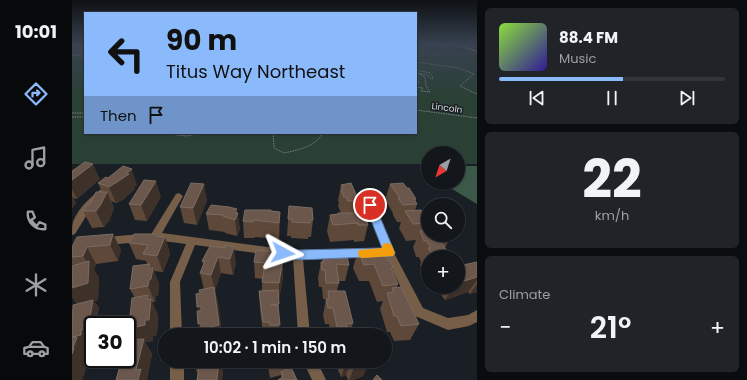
<!DOCTYPE html>
<html lang="en">
<head>
<meta charset="utf-8">
<style>
	body { margin:0; font-family:Poppins,sans-serif; background:#202429; color:#f1f3f6; height:100vh; display:flex; flex-direction:column; font-size:15px; white-space:nowrap }
	* { box-sizing:border-box; margin:0 }
	p { font-size:13px; color:#9d9fa3 }
	.icon { flex:none; width:22px; height:22px; fill:none; stroke:currentColor; stroke-width:2; stroke-linecap:round; stroke-linejoin:round }
	.map { position:relative; flex:1; overflow:hidden }
	.side { display:flex; flex-direction:column; gap:8px; padding:8px; background:#0a0d0f; width:270px }
	.side>* { flex:none }
	.banner { position:absolute; left:12px; top:12px; width:333px; height:122px; border-radius:0px; box-shadow:0 1px 3px #0004,0 0 0 1px #32363b; background:#8abafc; color:#111; overflow:hidden }
	.needle { width:26px; rotate:219deg }
	.fabs { position:absolute; left:349px; top:146px; display:grid; gap:8px }
	.fabs a { display:grid; place-items:center; width:44px; height:44px; border-radius:50%; background:#13171c; box-shadow:0 1px 3px #0004,0 0 0 1px #32363b; font-size:20px }
	.speed { position:absolute; left:12px; top:316px; display:flex; gap:8px; font-size:20px; font-weight:700; text-align:center }
	.speed>* { display:grid; place-content:center; width:52px; height:52px; border-radius:50%; background:#13171c; box-shadow:0 1px 3px #0004,0 0 0 1px #32363b; line-height:1 }
	.speed .limit { border:2px solid #111; border-radius:6px; background:#fff; color:#111 }
	.pin { position:absolute; display:grid; place-items:center; width:34px; height:34px; color:#fff; margin:-17px; border:2px solid #fff; border-radius:50%; box-shadow:0 1px 4px #0007 }
	.me { position:absolute; width:44px; margin:-22px; rotate:95deg; stroke-linejoin:round; filter:drop-shadow(0 0 3px #0008) }
	.turn { display:flex; align-items:center; gap:14px; height:84px; padding:0 16px; font-size:18px }
	.turn .icon { width:52px; height:52px; stroke-width:2.5 }
	.turn b { display:block; font-size:28px; line-height:34px }
	.then { display:flex; align-items:center; height:38px; padding:0 16px; background:#0003; gap:8px; font-size:15px }
	.big { font-size:30px; font-weight:600; line-height:1.1 }
	.side .tile { flex:1; display:flex; flex-direction:column; justify-content:center; gap:6px; min-width:0; padding:0 14px; border-radius:6px; background:#202429 }
	.side .dial { align-items:center; gap:0 }
	.dial b { font-size:52px; line-height:1 }
	.song { display:flex; align-items:center; gap:12px }
	.cover { width:48px; height:48px; border-radius:6px; background:linear-gradient(135deg,hsl(90 70% 55%),hsl(250 70% 35%)) }
	.played { height:4px; border-radius:2px; background:linear-gradient(90deg,#8abafc 55%,#32363b 55%) }
	.keys { display:flex; justify-content:space-around; direction:ltr }
	.heat { display:flex; justify-content:space-between; align-items:center; font-size:22px; direction:ltr }
	.trip { position:absolute; left:86px; top:328px; width:234px; height:40px; border-radius:20px; background:#13171c; box-shadow:0 1px 3px #0004,0 0 0 1px #32363b; font-weight:600; line-height:40px; text-align:center }
	main { display:flex; flex:1; min-height:0 }
	.menu { display:flex; flex-direction:column; width:72px; justify-content:space-around; align-items:center; background:#08090b; color:#9d9fa3 }
	.menu .icon { width:28px; height:28px }
	.menu .on { color:#8abafc }
	.menu b { font-size:18px; color:#f1f3f6 }
	.map>svg:first-child { display:block }
</style>
</head>
<body>
<main>
<nav class="menu">
<b>10:01</b>
<svg class="icon on" aria-label="directions" viewBox="0 0 24 24"><path d="M12 3l9 9-9 9-9-9zM9 14v-3h6M13 9l2 2-2 2"/></svg>
<svg class="icon" aria-label="music" viewBox="0 0 24 24"><path d="M9 18V5l10-2v13"/><circle cx="6" cy="18" r="3"/><circle cx="16" cy="16" r="3"/></svg>
<svg class="icon" aria-label="phone" viewBox="0 0 24 24"><path d="M5 4h4l2 5-3 2q2 4 5 5l2-3 5 2v4C11 20 4 13 5 4z"/></svg>
<svg class="icon" aria-label="climate" viewBox="0 0 24 24"><path d="M12 3v18M4 7l16 10M4 17L20 7"/></svg>
<svg class="icon" aria-label="car" viewBox="0 0 24 24"><path d="M5 17H2v-5l4-1 3-4h7l3 4 3 1v5h-3M9 17h6M6 11h13"/><circle cx="7" cy="17" r="2"/><circle cx="17" cy="17" r="2"/></svg>
</nav>
<div class="map">
<svg width="405" height="380" viewBox="0 0 405 380">
	<rect width="100%" height="100%" fill="#191f25"/>
	<path fill="#2a4034" d="M0,45H13V133H344V46H347L350,50L369,52L366,46L376,47L381,52L397,53L393,49L405,51V164H386V153H356V164H0V57L4,54H0Z"/>
	<path fill="#3c5848" d="M386,166H405V204L370,183H386Z"/>
	<g fill="none" stroke-linecap="round" stroke-linejoin="round">
		<path stroke="#7a7f84" stroke-width="1" stroke-dasharray="1.5 1" stroke-linecap="butt" d="M0,45L13,47
			M6,51H13
			M344,62L387,68L402,74L388,86L405,94
			M344,70L358,73L361,78L359,79L355,75L345,73L353,77L354,86L358,92L349,91L351,88L344,87
			M344,75L347,79
			M344,78L347,82L344,86
			M344,110L405,118
			M0,113H13
			M0,117H13
			M89,133L115,136L130,133
			M201,133L202,148L212,153C226,150 243,147 251,133"/>
		<path fill="#765e48" fill-rule="evenodd" d="M352,45H383L375,47Z
			M0,54L13,55V57L0,56Z
			M36,184H42L43,186L29,198L19,208L3,234L0,235C0,231 0,226 1,222C7,206 22,194 36,184Z
			M107,193L111,196L90,233L226,251L311,249L294,205L298,202L301,203L322,253L351,308L376,318L396,315L405,310V322L397,326L376,330L343,316L314,257L231,259L238,335H226L221,258L123,245L108,282L110,335H98V282L114,244L83,240L80,238L78,236L104,194Z
			M70,234L73,235L75,238L73,241L70,242L33,245L30,244L28,241L30,238L33,237Z
			M98,361H112V380H98Z
			M231,361H245L254,380H240Z"/>
		<path fill="#d09d6e" fill-rule="evenodd" d="M381,45H389L405,50V52Z"/>
	</g>
	<path fill="#5e4839" d="M0,171L28,179L5,199L1,198L4,203L0,208Z
		M36,178L65,185L62,187L63,189L52,199L44,203L39,201L42,208L37,221L32,227L20,228L11,211L30,192L26,183Z
		M318,184L335,188L344,199L343,201L345,204L343,211L356,221V227L354,230L377,240L373,248L377,254L375,257H356V272H352L348,265L349,262L347,257H344L341,247L344,240L334,241L327,228L329,222H325L321,215V213L313,200Z
		M269,185L287,201L284,213L296,225L292,241L282,242V240L258,242L255,231L258,215L265,214L266,213H269L266,206L267,203L266,201Z
		M89,197L75,221L63,220L57,204Z
		M135,200L125,225L112,223L108,207Z
		M217,206L241,220L239,237H236V239L219,238V236H215Z
		M199,211L208,212L207,239L183,237L182,238H172L171,221Z
		M165,213L168,229L165,236L153,233V232L137,230L134,214Z
		M41,234L49,250L46,261L24,264L22,270L27,278L26,300L22,301L27,308L16,338L15,343L11,344L17,352L14,361L16,362L10,380L1,310L5,304L0,297V266H1L0,264V247Z
		M85,236L93,237L98,254L91,272L82,271L87,284L86,296H84L83,302H80L86,315L85,335L81,336V341L73,342L80,354L75,379L47,370L39,359H55L58,316L63,298L58,289L75,264L74,261L64,259L57,243Z
		M153,248L164,263L161,275L149,273L143,290L146,303L150,335H130L126,311L128,293L132,289L128,273L131,265L130,261Z
		M286,251L297,253L315,260L322,268L320,272L326,284L325,287L347,324L338,340L322,341L318,332H315L308,309L311,301L305,302L297,281H287L281,268Z
		M265,252L277,265L273,281H267V283L265,291L281,323L277,335H284H259L257,324H253L251,315L254,299H251L250,287H247L246,278L249,262H250L251,254H265Z
		M206,259L211,276L207,299V335H216H191L188,308L187,291H190V279L183,278L182,262Z
		M405,262V292L398,294L396,292L373,300L363,287H386Z
		M152,361L150,380H125L126,375L121,362Z
		M195,361H221L220,370L225,380L209,379V375L198,378Z
		M262,361H297L291,376L281,380H276L274,375L269,377Z"/>
	<path fill="#3d312a" d="M21,164L28,179L5,199L0,189V180Z
		M60,169L65,185L62,187L63,189L52,199L44,203L37,187Z
		M84,181L89,197L75,221L69,205Z
		M132,184L135,200L125,225L121,208Z
		M35,192L42,208L37,221L32,227L24,211Z
		M0,196L4,203L0,208Z
		M165,209V215L166,213L168,229L165,236L163,220V212Z
		M208,212V228L207,239V223Z
		M41,234L49,250L46,261L38,245Z
		M84,234L89,247L93,237L98,254L91,272L85,256L84,236Z
		M15,247L24,264L22,270L27,278L26,300L22,301L27,308L24,325H21V336L16,338L15,343L11,344L17,352L14,361L16,362L10,380H0V354L7,306L0,297V288L17,265L11,256Z
		M162,247L164,263L161,275L158,259Z
		M146,257L149,273L143,290L146,303L150,335H130L126,324L143,291L139,275Z
		M211,259V276L207,300V283Z
		M78,264L80,270L81,268L87,284L86,296H84L83,302L76,286Z
		M405,277V280L396,292L373,300L381,287H386V283Z
		M405,284V292L398,294Z
		M76,295L79,300V299L86,315L85,335L81,336V341L73,342L80,354L75,379L76,380H66L64,370L55,342V329L76,299Z
		M207,304V320L199,305Z
		M129,306L130,323L125,307Z
		M147,361H152L150,380H145Z
		M279,361L274,375L269,377L274,363Z
		M298,362L291,376L281,380H277L282,368Z"/>
	<path fill="#6b574b" stroke="#7b6c62" d="M13,162L21,164L0,180V171Z
		M51,166L60,169L55,173L57,174L45,182L37,187L26,183L34,177L36,178Z
		M72,180L84,181L69,205L57,204Z
		M119,183L132,184L121,208L108,207Z
		M279,183L287,201H276L274,197H272L269,190L271,189L269,185Z
		M331,183L335,188H337L344,199H342L345,204L331,205L326,198H328L318,184Z
		M24,192H35L29,204L24,211H11L16,204H18Z
		M139,205L157,207L165,209L163,212L166,213L163,220L151,216L152,215L134,214Z
		M217,206L240,208L241,220H238V223L220,222V219H216Z
		M173,210H199V211L208,212L207,223L182,220L181,222L171,221Z
		M349,210L356,221V223L341,224L333,211Z
		M266,213H292L296,225H286V223L261,225L258,215L266,214Z
		M356,230V235H374L377,240L368,241L377,254H370L371,256L360,255L356,248H359L354,240L352,241L348,231Z
		M41,234L38,245L15,247L11,256L0,257V247L5,237Z
		M62,234H84V236L93,237L85,256L71,254L76,245L57,243Z
		M154,245L162,247L158,259L146,257L139,275L128,273L133,261H130L138,246L153,248Z
		M184,250L206,252V259H211L207,283L190,282L193,263L182,262Z
		M296,250L297,253L311,252L315,260L318,261L322,268H319L326,284L311,286L302,264L292,265L286,251Z
		M265,252H274L277,265L264,264L267,283H254L253,270H250L249,262H252L251,254H266Z
		M17,261L16,283L0,288V266Z
		M405,262V277L386,283V266Z
		M78,264L77,268H81L79,279L77,280L76,286L58,289L61,266Z
		M142,287L147,325L129,329V323L126,324L125,311H129V306L125,307L124,294L128,293L127,290Z
		M329,287L347,324L329,326L325,316H322L315,293L322,292L320,288Z
		M206,290L207,304L199,305H206L208,325H198L197,322H191L187,291Z
		M256,291H273L281,323L274,324L275,327H265L261,308H256L254,299H257Z
		M76,295V299H79L77,320H73V325L55,329V325H48L49,318L58,316L60,298Z
		M21,300L16,328L9,330V335L0,337V324L1,318L0,319V310H1V305Z
		M216,333V335H206Z
		M283,333L284,335H277Z
		M0,337H5L1,348H2L0,354Z
		M72,339L64,370L69,369L66,380H44L50,359H55V340Z
		M121,361H147L145,380H125L128,361L121,362Z
		M197,361H210L197,363Z
		M273,361H297L298,362L282,368L279,361L274,363Z
		M219,367L225,380H206L211,377L209,372Z
		M305,375L310,380H301Z"/>
	<linearGradient id="sky" x2="0" y2="1"><stop stop-color="#0e1114"/><stop offset="0.46" stop-color="#384251"/><stop offset="1" stop-color="#384251" stop-opacity="0"/></linearGradient>
	<rect width="405" height="98" fill="url(#sky)"/>
	<path fill="#8abafc" stroke="#5a79a4" d="M298,202L303,205L323,253L321,256L226,260L207,256L205,253L207,250L211,249L226,250L310,248L293,205Z"/>
	<path fill="#f59e0b" d="M315,243L319,244L323,253L321,256L291,258L287,257L286,253L287,250L310,248L311,244Z"/>
	<g text-anchor="middle" dominant-baseline="central" stroke-width="3" stroke-linejoin="round" paint-order="stroke">
		<g font-size="9" fill="#d4d8dc" stroke="#191f25">
			<text transform="translate(375 108) rotate(7)">Lincoln</text>
		</g>
	</g>
</svg>
<div class="fabs">
<a><svg class="needle" viewBox="-14 -14 28 28"><path d="M0-13l5 13h-10z" fill="#e53935"/><path d="M0 13l5-13h-10z" fill="#9d9fa3"/></svg></a>
<a><svg class="icon" aria-label="search" viewBox="0 0 24 24"><circle cx="10" cy="10" r="6"/><path d="M15 15l6 6"/></svg></a>
<a>+</a>
</div>
<div class="speed"><div class="limit">30</div></div>
<div class="pin" style="left:298px;top:205px;background:#d93025"><svg class="icon" aria-label="arrive" viewBox="0 0 24 24"><path d="M6 21V4h12l-3 4 3 4H6"/></svg></div>
<svg class="me" style="left:211px;top:253px" viewBox="-20 -20 40 40"><path d="M0-17L14 15 0 8-14 15z" fill="#8abafc" stroke="#fff" stroke-width="4"/></svg>
<div class="trip">10:02 · 1 min · 150 m</div>
<div class="banner">
<div class="turn"><svg class="icon" aria-label="left" viewBox="0 0 24 24"><path d="M17 20v-9H6M10 6l-5 5 5 5"/></svg><div><b>90 m</b>Titus Way Northeast</div></div>
<div class="then">Then<svg class="icon" aria-label="arrive" viewBox="0 0 24 24"><path d="M6 21V4h12l-3 4 3 4H6"/></svg></div>
</div>
</div>
<section class="side">
<div class="tile">
<div class="song"><i class="cover"></i><div><b>88.4 FM</b><p>Music</p></div></div>
<div class="played"></div>
<div class="keys"><svg class="icon" aria-label="previous" viewBox="0 0 24 24"><path d="M18 5L8 12l10 7zM5 5v14"/></svg><svg class="icon" aria-label="pause" viewBox="0 0 24 24"><path d="M8 5v14M16 5v14"/></svg><svg class="icon" aria-label="next" viewBox="0 0 24 24"><path d="M6 5l10 7-10 7zM19 5v14"/></svg></div>
</div>
<div class="tile dial"><b>22</b><p>km/h</p></div>
<div class="tile"><p>Climate</p>
<div class="heat"><a>−</a><b class="big">21°</b><a>+</a></div>
</div>
</section>
</main>
</body>
</html>
